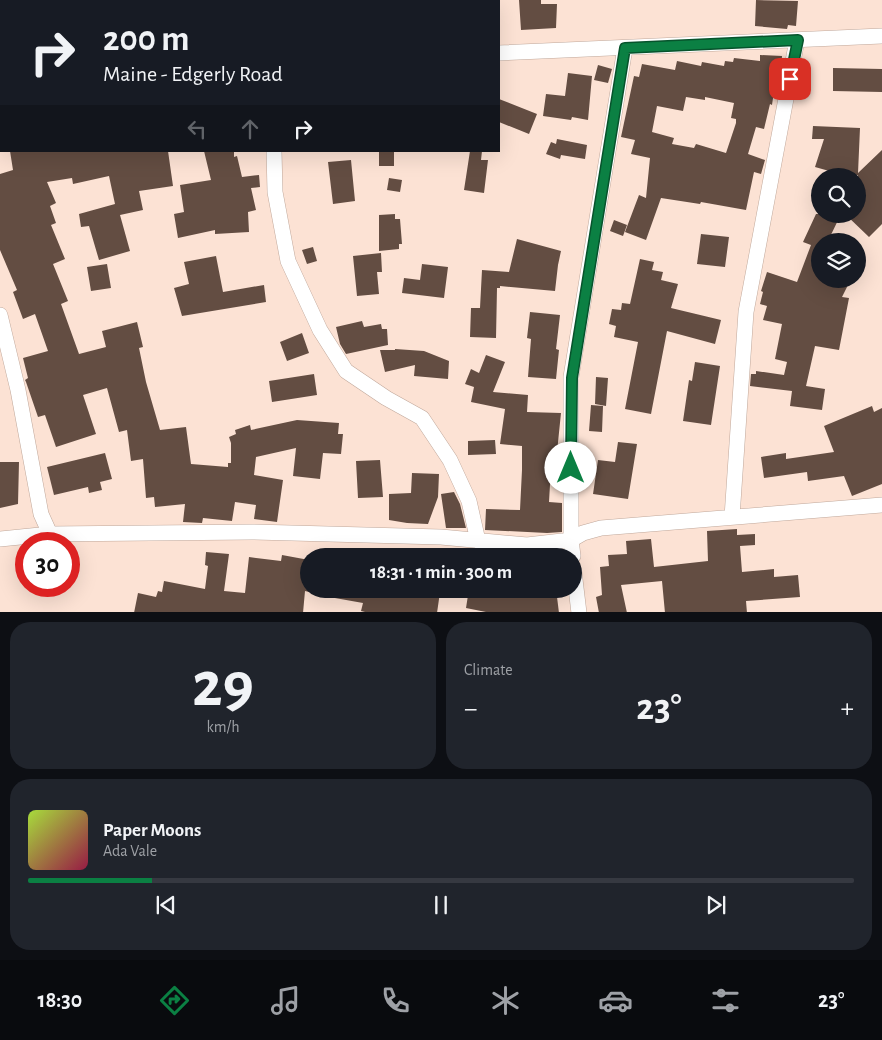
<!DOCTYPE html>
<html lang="en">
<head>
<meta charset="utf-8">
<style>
	body { margin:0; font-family:"Alegreya Sans",sans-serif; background:#20242c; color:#f1f3f6; height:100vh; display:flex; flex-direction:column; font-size:19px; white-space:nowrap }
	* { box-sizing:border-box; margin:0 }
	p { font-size:16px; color:#9ea1a6 }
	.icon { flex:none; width:28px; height:28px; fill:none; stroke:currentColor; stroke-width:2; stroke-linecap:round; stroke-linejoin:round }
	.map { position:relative; height:612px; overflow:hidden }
	.side { display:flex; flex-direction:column; gap:10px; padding:10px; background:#0d0f14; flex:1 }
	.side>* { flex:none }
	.banner { position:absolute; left:0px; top:0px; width:500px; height:152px; box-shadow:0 5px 20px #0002; background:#171b24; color:#f1f3f6; overflow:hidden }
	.tools { position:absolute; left:811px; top:168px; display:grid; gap:10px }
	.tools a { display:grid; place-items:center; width:55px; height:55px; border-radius:50%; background:#171b24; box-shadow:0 5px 20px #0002; font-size:25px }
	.speed { position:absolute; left:15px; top:532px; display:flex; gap:10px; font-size:25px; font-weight:700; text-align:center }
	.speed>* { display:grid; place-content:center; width:65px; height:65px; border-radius:50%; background:#171b24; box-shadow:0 5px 20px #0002; line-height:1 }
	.speed .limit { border:8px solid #d22; background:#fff; color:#111 }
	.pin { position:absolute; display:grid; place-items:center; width:42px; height:42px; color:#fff; margin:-21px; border-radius:10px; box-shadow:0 2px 8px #0006 }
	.me { position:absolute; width:55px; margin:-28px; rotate:0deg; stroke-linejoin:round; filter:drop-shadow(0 0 4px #0008) }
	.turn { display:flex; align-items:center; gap:18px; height:105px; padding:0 20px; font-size:22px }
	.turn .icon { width:65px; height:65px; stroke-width:2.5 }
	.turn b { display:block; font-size:35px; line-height:42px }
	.lanes { display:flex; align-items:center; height:48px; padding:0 20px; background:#0003; justify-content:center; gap:25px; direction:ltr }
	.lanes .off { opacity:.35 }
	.big { font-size:38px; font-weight:600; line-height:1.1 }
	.side .tile { flex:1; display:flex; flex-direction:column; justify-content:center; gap:8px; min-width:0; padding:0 18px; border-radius:20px; background:#20242c }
	.side .dial { align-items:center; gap:0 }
	.dial b { font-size:65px; line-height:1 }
	.song { display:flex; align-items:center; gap:15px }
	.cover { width:60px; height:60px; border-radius:8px; background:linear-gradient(135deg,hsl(80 70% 55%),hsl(340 70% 35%)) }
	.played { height:5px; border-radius:2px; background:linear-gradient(90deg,#0b8043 15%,#363941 15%) }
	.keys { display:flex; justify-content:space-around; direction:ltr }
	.heat { display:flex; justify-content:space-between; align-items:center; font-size:28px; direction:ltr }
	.side .tiles { flex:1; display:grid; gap:10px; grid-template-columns:1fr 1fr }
	.tile:last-child { grid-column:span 2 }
	.trip { position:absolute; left:300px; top:548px; width:282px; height:50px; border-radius:25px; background:#171b24; box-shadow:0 5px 20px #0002; font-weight:600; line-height:50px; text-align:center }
	.tab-bar { display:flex; height:80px; justify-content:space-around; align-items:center; background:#090b0e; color:#9ea1a6 }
	.tab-bar .icon { width:35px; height:35px }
	.tab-bar .active { color:#0b8043 }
	.tab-bar b { font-size:22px; color:#f1f3f6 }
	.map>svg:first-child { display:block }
</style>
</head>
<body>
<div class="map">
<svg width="882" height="613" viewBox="0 0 882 613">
	<rect width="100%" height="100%" fill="#fce2d4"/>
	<path fill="#634d42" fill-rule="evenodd" d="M519,0H541V4H557L556,28L521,30Z
		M756,0L798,1L796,26L788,25L787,29L755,26Z
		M760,55L782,56L781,70H777L772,105L770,104L764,129L756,127L748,154L765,160L761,174L754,172L746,210L701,202L700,204L661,198L646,240L625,232L639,195L646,198L650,158L631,154L635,140L621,137L634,76L639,77L642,64L675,70L677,61L701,66L702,62L724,66L725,61L733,62L734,58L760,61ZM686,97L705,100V97L734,103L731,118L736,119V123L726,153L696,144L694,148L672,144L674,138L652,132L657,106L683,111Z
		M598,65L612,69L608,83L594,80Z
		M833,68L882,69V92L833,91Z
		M568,73L592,76L588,120L572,117L571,120L543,116L546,94L565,96Z
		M499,99L537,114L529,134L499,122Z
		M813,126L860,128L858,173L882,150V224L869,237L845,214H858V175L847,176L815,167L824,139H812Z
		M557,139L587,145L585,159L561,155L560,159L546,154L551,142L556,144Z
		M10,151H168L173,186L139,191L143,210L120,215L130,251L99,260L89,226L81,227L79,214L115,204L109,176L73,184L72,178L47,182L56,203L50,206L56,223L51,225L65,259L53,264L68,301L61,304L79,354L106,347L102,331L137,322L143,347L139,348L146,382L160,430L186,427L191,464L228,467V463H231V443L229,437L236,434L235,430L250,425L251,430L297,420L339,423L338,434H343L341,454L323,453L320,479L293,476L296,448L256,457L254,475L283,480L277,522L254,519L256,505L235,502L232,521L203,518L202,523L183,522L185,504L155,507L154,497L146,498L143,459L131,461L127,430L119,432L107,388L83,395L96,434L56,447L45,415L38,417L26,382L25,380L28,378L23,358L48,351L35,314L23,319L13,292L17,290L0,250V174L13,170Z
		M204,151H234V157L237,156L242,177L259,175L260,187L251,188L256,210L248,212L249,232L215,234V230L178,238L174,214L184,212L180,185L211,180Z
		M379,151H394V166H379Z
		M470,151H482L481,160H488L484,193L464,190Z
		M351,160L355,201L333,204L328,162Z
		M389,178L402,180L400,192L387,190Z
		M395,214V219H400L402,244H399V249L379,251V215Z
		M816,214H841L828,241H820V279H851L842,297L849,298L839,350L815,346L806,386L825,389L822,410L790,406L792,391L750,386L751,374H756V371L784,375L787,362L775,359L782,324L763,320L767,306L760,304L763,292L761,291L767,272L797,282L811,245L803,242Z
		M614,220L627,225L623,236L610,231Z
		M701,234L729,237L725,267L697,264Z
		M517,239L561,251L558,265L555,291L500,286V288H497L496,338L470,337L471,308H480L482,270L509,272Z
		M313,247L317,261L307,264L302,250Z
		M381,253L382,272H377L379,294L357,296L353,256Z
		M216,256L223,292L264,285L266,302L182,316L174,288L189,284L184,262Z
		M640,259L654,262L652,270L663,272L661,280L678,284L671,308L721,320L715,344L667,331L651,414L625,409L638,342L614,337L616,326L609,324L612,309L621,310L622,303L630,304Z
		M107,264L111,288L91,291L87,267Z
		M422,264L448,267L444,298L402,293L404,278L420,280Z
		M530,312L560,315L556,349L559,350L556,379L528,377L531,339L527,338Z
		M362,321L364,327L381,324L382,329H387L388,345L346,354L340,344L336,327Z
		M302,333L309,353L287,361L280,342Z
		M395,349L424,351L449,361L448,379L414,376L415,365L385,372L380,350H395Z
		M486,355L505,362L493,392L528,395L527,412L561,413L557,452H561V467H551L549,502L562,503V532L547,533L485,530L486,509L520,510L522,470V446L500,444L505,409L471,402L474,387L465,384L471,369L479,373Z
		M695,362L720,366L711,425L683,421L689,380L692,381Z
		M314,374L317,395L272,402L269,381Z
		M596,377L608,378L606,406L595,404Z
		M591,405L603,406L602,432L589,431Z
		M872,406L874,412L882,408V484L852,496L844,476L808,481L807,472L764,478L761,457L786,453V459L834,452L824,426Z
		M495,440L496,454L468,455V441Z
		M618,442L637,444L628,499L593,494L598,460L615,462Z
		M105,453L112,479L100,482L102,490L89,493L88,487L54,495L47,467Z
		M380,460L383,497L358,498L356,461Z
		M0,462H19L18,504L0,508Z
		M412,473L439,474L438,497L428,524L407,523L389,520V494L411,493Z
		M454,492L460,504L466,528H446L441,494Z
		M737,529V535L755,534V545L740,546L742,572L774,569V577L798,575L800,597L746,601L747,613H665L662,581L621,585L627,613H599L596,597L602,595L600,567L609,566L608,555L627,554L626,541L651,539L654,567L708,561L707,531Z
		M206,552L229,554L224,591L245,593L249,557L281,561L282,555L309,560V592L305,591L303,613H134L138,593L156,597L158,591L162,592L164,581L205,589L208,566L205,565Z
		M318,589H440V592L437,613H369L361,611L363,603L318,595Z
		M469,589H556L559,613H491L466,608Z"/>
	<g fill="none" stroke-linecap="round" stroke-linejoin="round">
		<g stroke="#c0a89b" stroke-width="16">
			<path id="minor" d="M499,53L882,36
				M0,90H1
				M274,151L275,192L288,261L320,330L346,371L386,398L422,418L450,460L469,501L478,541
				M0,315L18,390L41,514L50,534
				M732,517L746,312L797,40
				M0,539L50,534L252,532L441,537L527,545L571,540L583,533L601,528L882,505
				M573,556L571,540V377L625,48
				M574,571L579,613"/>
		</g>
		<use href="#minor" stroke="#fff" stroke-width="15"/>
	</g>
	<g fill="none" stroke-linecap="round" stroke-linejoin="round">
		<g stroke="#07532c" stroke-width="12">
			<path id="route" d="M571,468L572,378L625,48L798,40L790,79"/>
		</g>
		<use href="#route" stroke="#0b8043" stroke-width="9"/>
	</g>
</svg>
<div class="tools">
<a><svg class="icon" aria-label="search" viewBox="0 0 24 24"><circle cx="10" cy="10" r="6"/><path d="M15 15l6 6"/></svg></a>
<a><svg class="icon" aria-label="layers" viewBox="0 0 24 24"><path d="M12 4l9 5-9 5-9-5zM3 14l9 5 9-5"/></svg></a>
</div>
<div class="speed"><div class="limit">30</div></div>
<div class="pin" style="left:790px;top:79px;background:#d93025"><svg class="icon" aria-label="arrive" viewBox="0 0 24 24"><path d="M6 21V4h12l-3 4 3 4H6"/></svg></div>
<svg class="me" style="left:571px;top:468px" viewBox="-20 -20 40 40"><circle r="19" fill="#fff"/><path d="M0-13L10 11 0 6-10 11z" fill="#0b8043"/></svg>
<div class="trip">18:31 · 1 min · 300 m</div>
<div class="banner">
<div class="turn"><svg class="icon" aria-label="right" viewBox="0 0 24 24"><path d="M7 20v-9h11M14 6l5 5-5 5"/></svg><div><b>200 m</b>Maine - Edgerly Road</div></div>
<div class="lanes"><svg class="icon off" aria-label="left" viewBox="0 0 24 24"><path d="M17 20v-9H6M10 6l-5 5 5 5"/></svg><svg class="icon off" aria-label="ahead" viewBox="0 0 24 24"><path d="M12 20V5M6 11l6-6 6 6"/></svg><svg class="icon" aria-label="right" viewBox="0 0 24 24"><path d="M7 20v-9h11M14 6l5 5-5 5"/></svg></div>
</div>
</div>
<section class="side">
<div class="tiles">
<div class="tile dial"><b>29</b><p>km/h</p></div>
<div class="tile"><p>Climate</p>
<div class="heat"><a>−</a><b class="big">23°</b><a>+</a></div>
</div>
<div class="tile">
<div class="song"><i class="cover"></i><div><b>Paper Moons</b><p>Ada Vale</p></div></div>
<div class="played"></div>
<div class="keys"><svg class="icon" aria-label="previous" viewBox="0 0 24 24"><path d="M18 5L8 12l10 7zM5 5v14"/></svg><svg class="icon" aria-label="pause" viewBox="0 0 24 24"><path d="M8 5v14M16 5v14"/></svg><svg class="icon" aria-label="next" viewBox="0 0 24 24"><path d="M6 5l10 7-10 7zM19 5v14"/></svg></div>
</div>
</div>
</section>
<nav class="tab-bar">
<b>18:30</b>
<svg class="icon active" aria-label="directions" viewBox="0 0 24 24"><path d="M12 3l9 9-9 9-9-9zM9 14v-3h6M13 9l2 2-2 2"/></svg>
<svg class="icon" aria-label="music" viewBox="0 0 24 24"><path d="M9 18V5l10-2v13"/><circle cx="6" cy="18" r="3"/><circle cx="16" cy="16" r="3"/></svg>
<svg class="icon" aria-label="phone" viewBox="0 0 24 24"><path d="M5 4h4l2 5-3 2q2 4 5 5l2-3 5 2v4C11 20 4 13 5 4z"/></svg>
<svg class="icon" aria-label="climate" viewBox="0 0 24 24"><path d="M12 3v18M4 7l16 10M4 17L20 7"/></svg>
<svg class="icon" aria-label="car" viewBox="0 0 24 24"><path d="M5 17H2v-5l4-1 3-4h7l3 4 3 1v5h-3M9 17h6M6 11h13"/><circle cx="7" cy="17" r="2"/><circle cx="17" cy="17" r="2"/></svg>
<svg class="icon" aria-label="filters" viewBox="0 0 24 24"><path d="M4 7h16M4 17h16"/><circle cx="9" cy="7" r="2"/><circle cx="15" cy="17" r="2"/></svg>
<b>23°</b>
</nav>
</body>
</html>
